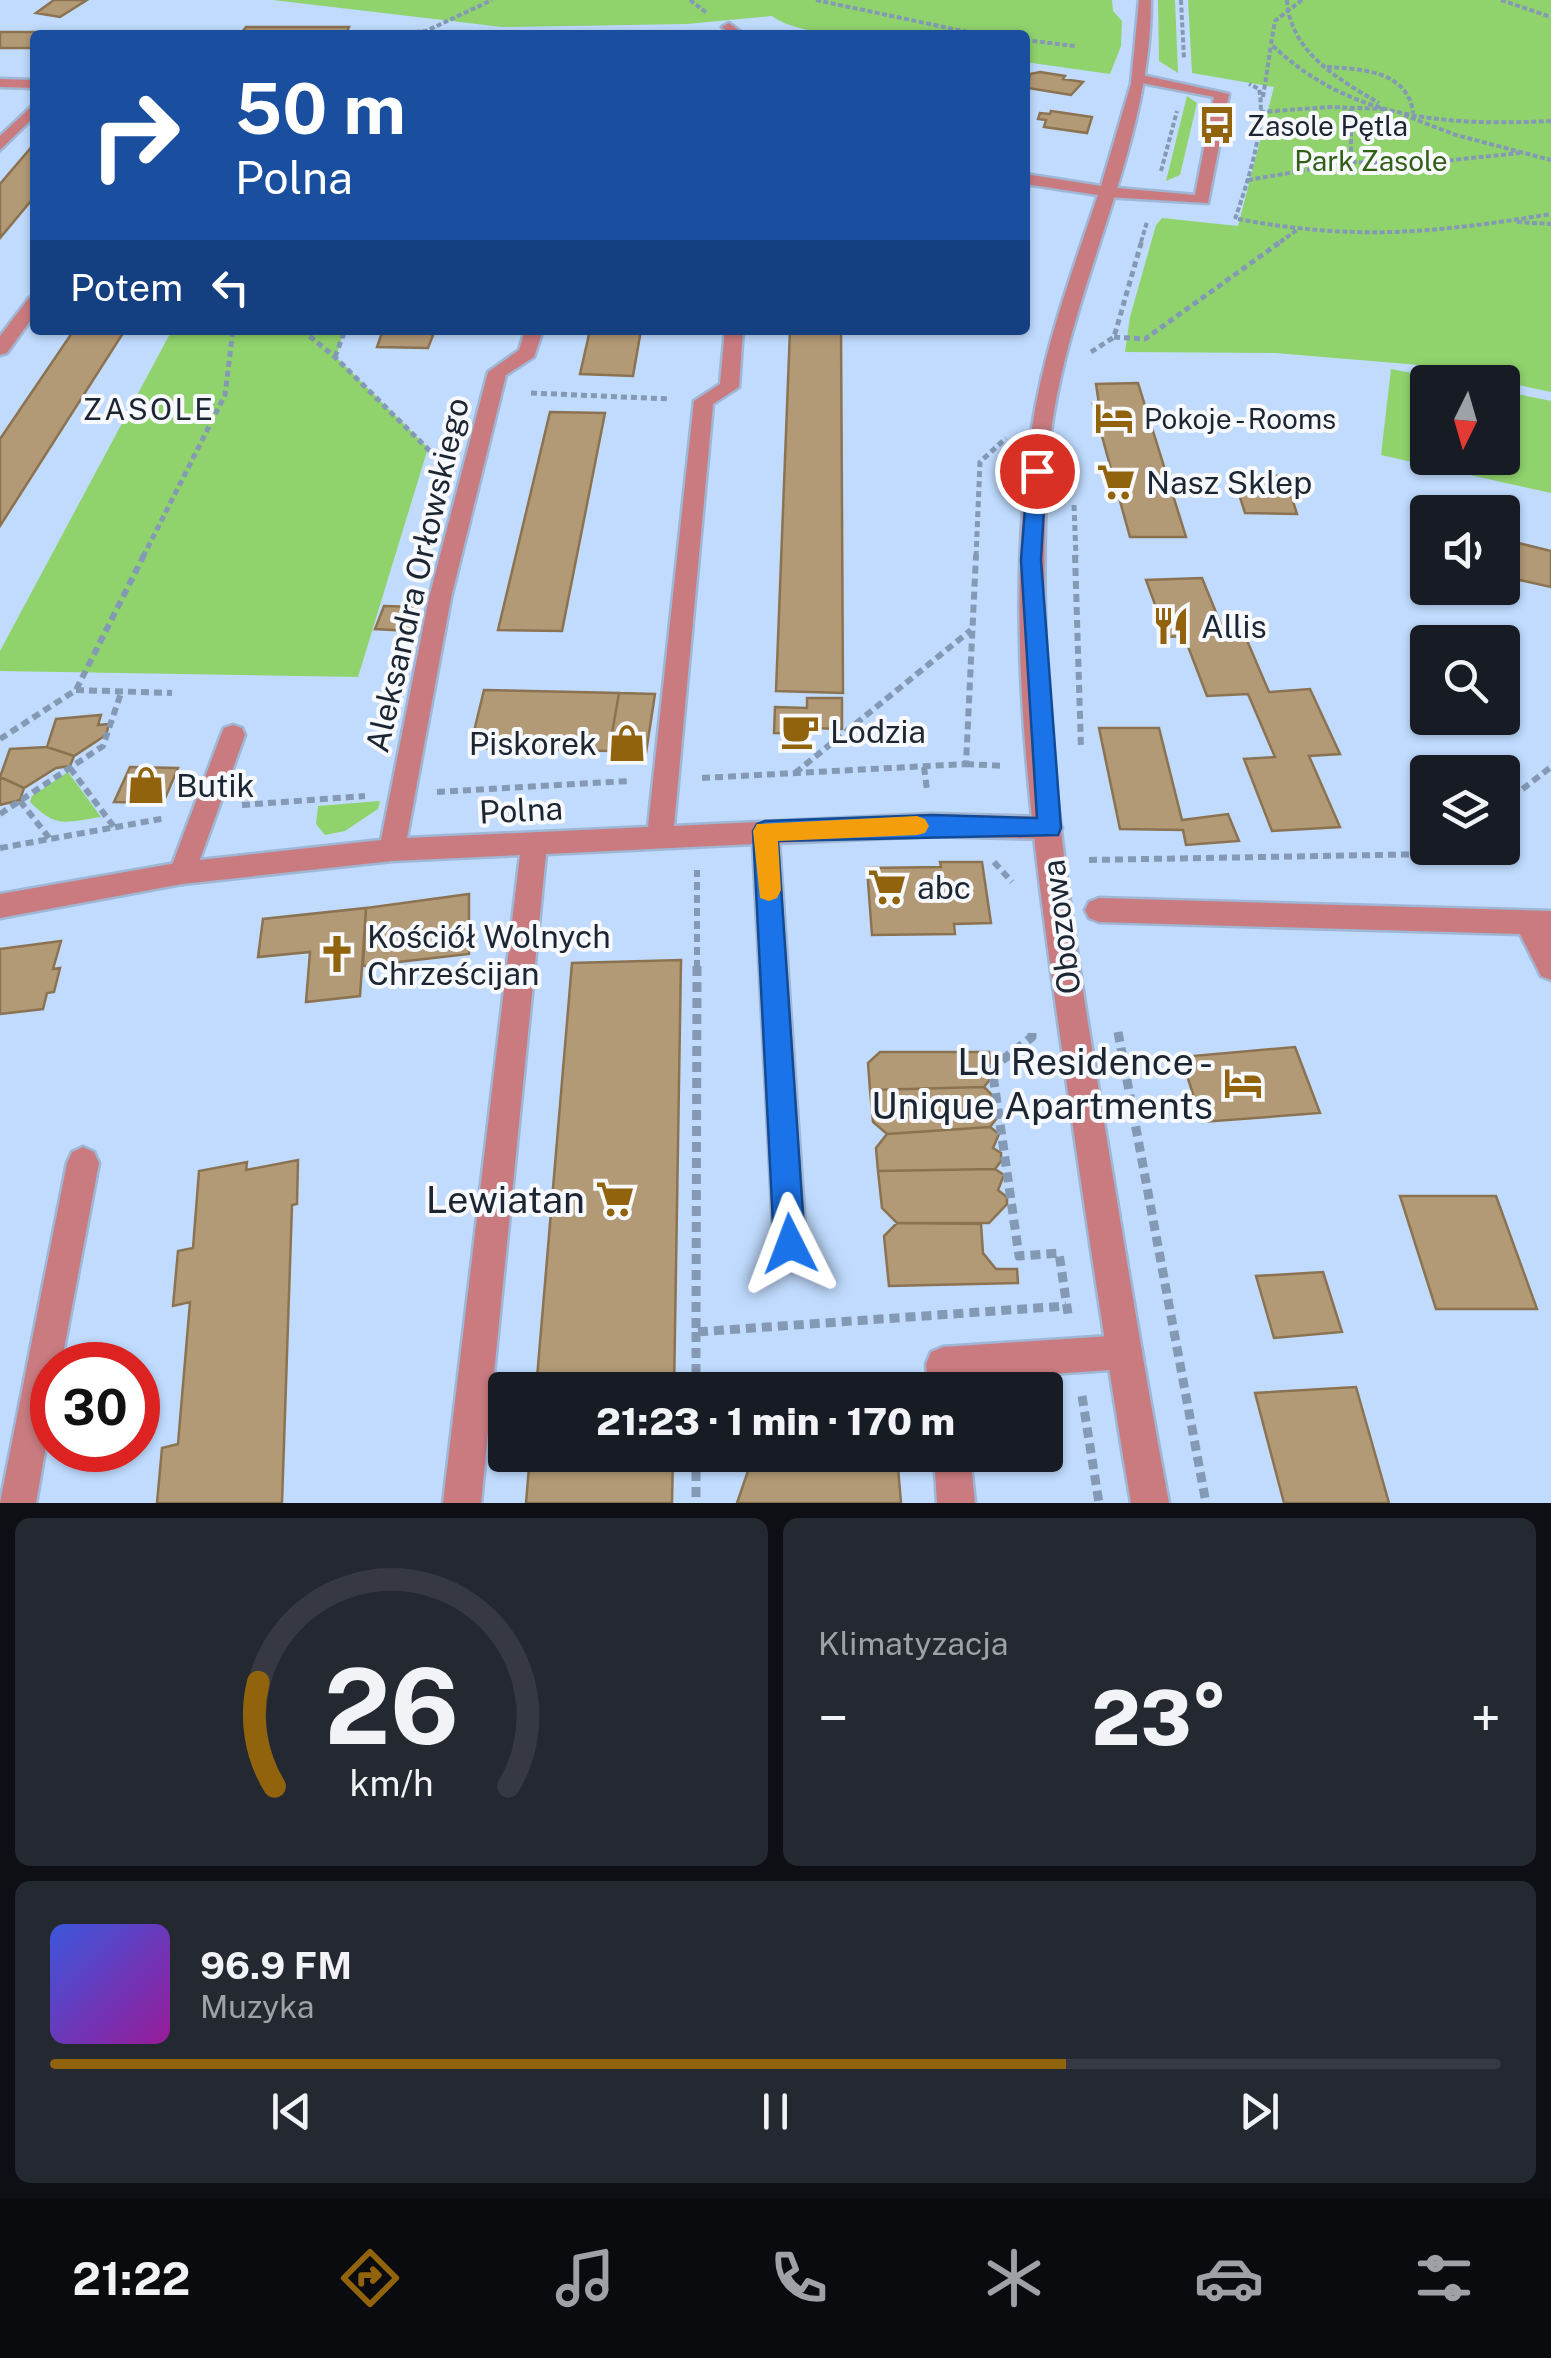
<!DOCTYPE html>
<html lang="pl">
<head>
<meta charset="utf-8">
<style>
	body { margin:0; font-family:"Public Sans",sans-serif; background:#242831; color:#f1f3f6; height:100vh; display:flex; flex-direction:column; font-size:38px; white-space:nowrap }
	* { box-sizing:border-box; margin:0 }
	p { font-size:32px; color:#9ea1a6 }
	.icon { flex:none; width:55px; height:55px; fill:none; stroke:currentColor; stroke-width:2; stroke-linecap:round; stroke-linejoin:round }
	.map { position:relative; height:1503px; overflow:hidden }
	.side { display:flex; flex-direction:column; gap:15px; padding:15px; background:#0d0f14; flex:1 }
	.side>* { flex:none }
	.hud { position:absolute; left:30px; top:30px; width:1000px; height:305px; border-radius:10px; box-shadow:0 2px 8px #0004; background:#1a4fa0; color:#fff; overflow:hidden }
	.needle { width:65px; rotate:185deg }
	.buttons { position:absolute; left:1410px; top:365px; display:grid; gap:20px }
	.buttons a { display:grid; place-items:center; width:110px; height:110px; border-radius:10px; background:#171b24; box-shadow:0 2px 8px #0004; font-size:50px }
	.speed { position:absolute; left:30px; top:1342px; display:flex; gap:20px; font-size:50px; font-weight:700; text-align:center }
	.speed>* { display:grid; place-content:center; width:130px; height:130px; border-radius:50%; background:#171b24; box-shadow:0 2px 8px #0004; line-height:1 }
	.speed .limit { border:15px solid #d22; background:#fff; color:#111 }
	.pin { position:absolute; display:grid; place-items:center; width:85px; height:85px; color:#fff; margin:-42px; border:5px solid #fff; border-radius:50%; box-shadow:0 2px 10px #0007 }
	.me { position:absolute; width:110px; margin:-55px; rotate:357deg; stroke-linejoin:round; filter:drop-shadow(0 0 8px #0008) }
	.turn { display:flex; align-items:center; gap:35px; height:210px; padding:0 40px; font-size:45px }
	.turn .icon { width:130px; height:130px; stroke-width:2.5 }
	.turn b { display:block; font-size:70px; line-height:85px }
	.then { display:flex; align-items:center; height:95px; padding:0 40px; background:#0003; gap:20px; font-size:38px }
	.big { font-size:75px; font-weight:800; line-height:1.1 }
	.side .tile { flex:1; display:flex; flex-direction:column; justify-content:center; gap:15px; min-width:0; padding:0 35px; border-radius:15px; background:#242831 }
	.side .dial { align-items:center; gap:0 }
	.dial svg { height:260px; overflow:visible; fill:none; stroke:#363941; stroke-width:7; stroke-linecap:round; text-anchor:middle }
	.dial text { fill:#f1f3f6; stroke:none }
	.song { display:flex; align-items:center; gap:30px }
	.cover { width:120px; height:120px; border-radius:15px; background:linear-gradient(135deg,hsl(230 70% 55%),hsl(300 70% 35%)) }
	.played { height:10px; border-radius:5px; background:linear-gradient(90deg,#91630d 70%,#363941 70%) }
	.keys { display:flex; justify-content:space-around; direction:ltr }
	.heat { display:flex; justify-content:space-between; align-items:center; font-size:55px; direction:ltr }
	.side .tiles { flex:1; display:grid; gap:15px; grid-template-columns:1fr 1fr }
	.tile:last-child { grid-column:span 2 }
	.trip { position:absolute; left:488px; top:1372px; width:575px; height:100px; border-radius:10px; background:#171b24; box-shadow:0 2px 8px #0004; font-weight:800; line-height:100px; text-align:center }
	.tabs { display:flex; height:160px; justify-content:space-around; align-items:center; background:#090b0e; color:#9ea1a6 }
	.tabs .icon { width:70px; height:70px }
	.tabs .current { color:#91630d }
	.tabs b { font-size:45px; color:#f1f3f6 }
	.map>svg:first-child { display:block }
</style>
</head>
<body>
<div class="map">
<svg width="1551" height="1503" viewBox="0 0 1551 1503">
	<rect width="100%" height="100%" fill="#c0dbfe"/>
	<path fill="#90d36d" d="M273,0H1112L1113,11L1122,21L1121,46L1110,74L1025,62V35C968,35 814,48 772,16L687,24L502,27Z
		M1158,0H1175L1178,73L1159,61Z
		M1188,0H1551V392L1431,366L1275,353L1125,352L1130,317L1156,225L1162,218L1238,226L1274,87L1192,73Z
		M1187,96L1197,103L1180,175L1166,181Z
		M172,330H344L336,357L428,448L358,677L0,671V651Z
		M1391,369L1458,382H1428V458H1502L1503,391L1551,401V493L1381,455Z
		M68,772L101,817C65,822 57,829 30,802L32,796Z
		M380,801L378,809L345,831L325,835L316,824L318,806Z"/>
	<path fill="#b39a77" stroke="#8b7351" stroke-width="2.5" d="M54,0H87L60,17L36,13Z
		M246,27H349L345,35H240Z
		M0,32H205L203,35H35V48H0Z
		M1040,72L1065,76L1063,79L1083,82L1071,95L1028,88L1030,74Z
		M1051,111L1092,117L1087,133L1044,127L1046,120L1038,119L1040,113L1050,114Z
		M35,143V196L0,238V184Z
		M74,330H125L0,526V439Z
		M383,330H435L428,348L377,347Z
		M590,330H641L633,376L580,374Z
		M790,330H841L843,693L776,691Z
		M1138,383L1186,537H1130L1093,404H1099L1096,384Z
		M550,412L605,413L562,631L498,630Z
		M1233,475L1285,476L1297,514L1245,513Z
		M1502,539L1551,551V587L1502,576Z
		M1202,578L1224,632L1243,631L1269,692L1310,689L1340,754L1309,756L1340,827L1272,831L1244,759L1275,757L1248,694L1207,696L1184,636L1167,637L1146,580Z
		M384,606L418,607L410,631L375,629Z
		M484,690L619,693L609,751L470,748Z
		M619,693L655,694L646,753L609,751Z
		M807,698H842V729L810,728V734L774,733L775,707L807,708Z
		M101,715L98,725L109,724L106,735L74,756L47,747L56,719Z
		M1099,728H1159L1182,820L1228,814L1239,841L1186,845L1183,830L1120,829Z
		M47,747L74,756L70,766L56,768L24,788L0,777L10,749Z
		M130,767L178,768L163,803L114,802Z
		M0,777L24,788L20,800L0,805Z
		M940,862H982L991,923L954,924L955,934L872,935L867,868L941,867Z
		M469,894V954L363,966L366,908Z
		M366,908L360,996L306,1002L310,952L258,957L263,919Z
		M61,941L53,969L60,968L54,992L47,993L43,1009L0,1014V949Z
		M681,960L674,1390H536L572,963Z
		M1295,1047L1320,1113L1202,1122L1181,1057Z
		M880,1052H989L992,1077L984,1087L870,1090L868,1063Z
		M984,1087L995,1098L988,1105L996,1112L997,1118L990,1127L887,1134L873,1122L870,1090Z
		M990,1127L999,1134L993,1148L1001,1153V1161L995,1169L878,1171L876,1148L887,1134Z
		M298,1160L297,1204L292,1205L282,1503H157L162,1448L178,1444L190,1302L173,1306L178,1251L193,1248L199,1171L247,1162L246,1170Z
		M995,1169L1004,1175L998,1190L1007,1197V1204L989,1223H897L882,1208L878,1171Z
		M1400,1196H1496L1537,1309H1436Z
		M897,1223L981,1224L983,1253L996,1269H1017L1018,1283L889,1286L884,1236Z
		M1323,1272L1342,1332L1274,1338L1256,1276Z
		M1356,1387L1389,1503H1284L1255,1393Z
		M530,1455H673L672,1503H526Z
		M897,1455L901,1503H737L748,1471L766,1455Z"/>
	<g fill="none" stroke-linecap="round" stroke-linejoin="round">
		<g stroke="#9fb7d5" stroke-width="5">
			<path id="service" d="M729,23L745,35H730L722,27Z
				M1142,75L1229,94L1208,203L1106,197L1098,192L1106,187L1195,195L1214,97L1137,82L1135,79Z
				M233,725L242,728L245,735L195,873L192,881L182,884L172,881L169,873L221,735L224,728Z"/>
		</g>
		<g stroke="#9fb7d5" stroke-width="5">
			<path id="minor" d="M35,103V116L0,150V136Z
				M35,297V314L7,353L0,355V336L29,298Z
				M525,330H543L534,357L506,375L451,598L407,838L648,827L694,401L720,384L725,330H743L739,387L713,404L674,826L932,814L1049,817L1058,820L1062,828L1058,836L1049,839L932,836L779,843L806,1244L802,1256L790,1260L778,1256L774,1244L753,844L546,854L481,1503H443L520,855L392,861L182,884L0,918V894L182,862L381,840L429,598L488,372L519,350Z
				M1099,898L1551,911V980L1541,976L1520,934L1099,922L1089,918L1085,910L1089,902Z
				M83,1147L94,1152L99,1163L61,1365H52V1412L36,1503H0L67,1163L72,1152Z
				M1125,1335L1137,1340L1142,1352L1137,1364L1125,1369L962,1380L964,1390H928L926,1364L931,1352L943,1347Z
				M934,1455H970L975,1503H937Z"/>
		</g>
		<g stroke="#9fb7d5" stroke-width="5">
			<path id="tertiary" d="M1139,0H1151C1151,160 1059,302 1048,462C1033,679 1067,896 1102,1110C1124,1241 1144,1372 1169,1503H1131L1123,1456C1099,1307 1077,1157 1056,1007C1030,819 1003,618 1032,428C1044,348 1072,272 1098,195L1025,184V174L1101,186L1131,84Z
				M0,79L35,80V88L0,87Z"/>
		</g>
		<path stroke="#8499b4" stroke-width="4" stroke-dasharray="5 2.5" stroke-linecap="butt" d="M690,0L707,13
			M816,0L982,35
			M1181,0L1184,59
			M1287,0C1290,52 1338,79 1379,103
			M1302,0L1275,21L1271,44C1350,120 1446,126 1551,121
			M1501,0L1551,17
			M378,35L426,31L492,0
			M1025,40L1075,46
			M1327,67C1362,69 1408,71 1413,113
			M1263,97L1271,45
			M1351,109V162
			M1260,112L1330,107L1384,109
			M1404,115L1456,135L1551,160
			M1161,171L1177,111
			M1248,180L1354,162L1414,164L1520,153
			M1235,219C1247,184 1267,124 1259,89L1249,84
			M1238,219C1355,241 1435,233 1551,214
			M1517,222L1551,224
			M1141,242L1147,222
			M1280,242L1297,230"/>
		<path stroke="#8499b4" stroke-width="5" stroke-dasharray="6 4" stroke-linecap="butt" d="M302,330L335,357L442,463
			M1114,337L1145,339L1283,240
			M1091,352L1114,337L1142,240
			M335,357L345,330
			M531,393L670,399
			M1074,505L1076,557
			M143,557L225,395L233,330
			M976,557L980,462L1006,438"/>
		<path stroke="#8499b4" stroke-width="6" stroke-dasharray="8 5" stroke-linecap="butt" d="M1075,555L1081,748
			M76,690L172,693
			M0,739L76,690L144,555
			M966,764L1005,766
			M924,767L927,790
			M70,768L114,827
			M795,773L971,630
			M702,778L966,764L976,555
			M437,792L629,781
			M20,801L50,839
			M242,805L365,796
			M1502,805L1551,767
			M0,814L103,746L121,693
			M0,848L166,818
			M1089,860L1435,854L1449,848
			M994,862L1012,882
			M697,968V870"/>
		<path stroke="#8499b4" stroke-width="9" stroke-dasharray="10 6" stroke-linecap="butt" d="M697,966L696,1332L1066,1306
			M1118,1032L1206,1503
			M1032,1033V1037L992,1068L1019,1256L1059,1253L1068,1314
			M696,1332V1390
			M1082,1396L1099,1503
			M696,1455V1503"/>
		<use href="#service" fill="#ca7b80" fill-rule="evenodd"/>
		<use href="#minor" fill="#ca7b80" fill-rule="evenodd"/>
		<use href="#tertiary" fill="#ca7b80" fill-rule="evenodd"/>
	</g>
	<path fill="#1a73e8" stroke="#114b97" stroke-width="2.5" d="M1037,465L1046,471L1041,560L1061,828L1058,835L778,841L805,1244L800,1254L790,1259L779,1254L774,1244L753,831L757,824L765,821L932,815L1037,818L1021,560L1028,471Z"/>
	<path fill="#f59e0b" d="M917,816L925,819L929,826L925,833L917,835L778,841L781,890L777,898L769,901L760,898L753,831L757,824Z"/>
	<defs>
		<g id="bus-bare" transform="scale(3)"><path d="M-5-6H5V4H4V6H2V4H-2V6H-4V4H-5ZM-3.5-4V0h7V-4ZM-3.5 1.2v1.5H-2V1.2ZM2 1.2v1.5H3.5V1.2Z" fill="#91630d" stroke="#f7f9fd" stroke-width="2.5" paint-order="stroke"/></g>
		<g id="hotel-bare" transform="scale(3)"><path d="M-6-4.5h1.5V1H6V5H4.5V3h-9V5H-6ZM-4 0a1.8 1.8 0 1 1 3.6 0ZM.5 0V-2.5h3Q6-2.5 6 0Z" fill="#91630d" stroke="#f7f9fd" stroke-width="2.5" paint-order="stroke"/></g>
		<g id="supermarket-bare" transform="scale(3)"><path d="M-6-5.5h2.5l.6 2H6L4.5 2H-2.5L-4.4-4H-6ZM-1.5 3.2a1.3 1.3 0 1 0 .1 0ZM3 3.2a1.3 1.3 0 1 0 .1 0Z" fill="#91630d" stroke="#f7f9fd" stroke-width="2.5" paint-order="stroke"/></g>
		<g id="restaurant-bare" transform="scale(3)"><path d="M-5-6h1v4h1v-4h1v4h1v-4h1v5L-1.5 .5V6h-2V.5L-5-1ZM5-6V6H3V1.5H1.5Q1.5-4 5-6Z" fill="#91630d" stroke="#f7f9fd" stroke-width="2.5" paint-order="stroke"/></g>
		<g id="cafe-bare" transform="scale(3)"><path d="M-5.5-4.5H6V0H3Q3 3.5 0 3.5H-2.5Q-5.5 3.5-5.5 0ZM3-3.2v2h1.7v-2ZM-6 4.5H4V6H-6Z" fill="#91630d" stroke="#f7f9fd" stroke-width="2.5" paint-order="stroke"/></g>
		<g id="shop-bare" transform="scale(3)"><path d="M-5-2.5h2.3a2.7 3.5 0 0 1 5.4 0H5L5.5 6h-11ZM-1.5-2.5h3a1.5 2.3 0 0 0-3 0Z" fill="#91630d" stroke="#f7f9fd" stroke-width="2.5" paint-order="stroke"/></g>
		<g id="church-bare" transform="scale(3)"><path d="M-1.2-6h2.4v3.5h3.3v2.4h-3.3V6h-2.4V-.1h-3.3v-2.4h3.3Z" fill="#91630d" stroke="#f7f9fd" stroke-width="2.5" paint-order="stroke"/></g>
	</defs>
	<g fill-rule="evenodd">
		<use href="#bus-bare" x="1217" y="125"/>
		<use href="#hotel-bare" x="1114" y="418"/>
		<use href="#supermarket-bare" x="1116" y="482"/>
		<use href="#restaurant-bare" x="1171" y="626"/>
		<use href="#cafe-bare" x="800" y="731"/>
		<use href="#shop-bare" x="627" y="743"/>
		<use href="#shop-bare" x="146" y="785"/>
		<use href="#supermarket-bare" x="887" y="887"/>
		<use href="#church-bare" x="337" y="954"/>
		<use href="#hotel-bare" x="1243" y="1083"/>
		<use href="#supermarket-bare" x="615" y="1199"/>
	</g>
	<g text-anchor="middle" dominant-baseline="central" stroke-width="8" stroke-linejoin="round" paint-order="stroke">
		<g font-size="28" fill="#1c2532" stroke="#f7f9fd" text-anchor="start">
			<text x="1247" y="125">Zasole Pętla</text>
			<text x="1144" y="418">Pokoje - Rooms</text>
		</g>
		<g font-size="28" fill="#325f16" stroke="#f7f9fd">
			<text x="1371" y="160">Park Zasole</text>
		</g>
		<g font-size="30" letter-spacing="2.5" fill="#1c2532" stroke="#f7f9fd">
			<text x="149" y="409">ZASOLE</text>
		</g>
		<g font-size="32" fill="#1c2532" stroke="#f7f9fd" text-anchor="start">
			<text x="1146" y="482">Nasz Sklep</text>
			<text x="1201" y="626">Allis</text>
			<text x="830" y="731">Lodzia</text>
			<text x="597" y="743" text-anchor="end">Piskorek</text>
			<text x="176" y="785">Butik</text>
			<text x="917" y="887">abc</text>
			<text x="367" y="936">Kościół Wolnych<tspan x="367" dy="37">Chrześcijan</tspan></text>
		</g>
		<g font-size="32" fill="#1c2532" stroke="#f7f9fd">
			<text transform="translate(417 575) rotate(-77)">Aleksandra Orłowskiego</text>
			<text transform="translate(521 810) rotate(-3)">Polna</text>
			<text transform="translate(1061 927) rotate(-97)">Obozowa</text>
		</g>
		<g font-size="38" fill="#1c2532" stroke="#f7f9fd" text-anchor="end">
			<text x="1213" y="1061">Lu Residence -<tspan x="1213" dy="44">Unique Apartments</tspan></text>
			<text x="585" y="1199">Lewiatan</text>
		</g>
	</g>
</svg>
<div class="buttons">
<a><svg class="needle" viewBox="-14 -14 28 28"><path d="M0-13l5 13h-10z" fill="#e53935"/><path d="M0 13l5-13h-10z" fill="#9ea1a6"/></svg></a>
<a><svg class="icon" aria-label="sound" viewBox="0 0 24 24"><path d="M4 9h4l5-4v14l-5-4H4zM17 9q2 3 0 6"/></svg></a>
<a><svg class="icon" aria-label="search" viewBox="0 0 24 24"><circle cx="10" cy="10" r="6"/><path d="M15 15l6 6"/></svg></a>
<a><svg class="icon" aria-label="layers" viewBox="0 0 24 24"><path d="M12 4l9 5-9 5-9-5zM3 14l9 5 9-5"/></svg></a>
</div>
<div class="speed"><div class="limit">30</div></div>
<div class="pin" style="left:1037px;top:471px;background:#d93025"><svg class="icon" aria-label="arrive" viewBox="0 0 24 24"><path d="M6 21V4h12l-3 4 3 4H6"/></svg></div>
<svg class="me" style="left:790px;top:1244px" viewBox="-20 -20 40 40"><path d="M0-17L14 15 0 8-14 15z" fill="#1a73e8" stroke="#fff" stroke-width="4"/></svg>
<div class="trip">21:23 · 1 min · 170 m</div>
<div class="hud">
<div class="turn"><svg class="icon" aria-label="right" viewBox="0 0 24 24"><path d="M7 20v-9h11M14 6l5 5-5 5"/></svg><div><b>50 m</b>Polna</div></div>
<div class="then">Potem<svg class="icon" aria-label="left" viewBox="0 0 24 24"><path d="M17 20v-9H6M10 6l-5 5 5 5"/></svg></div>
</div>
</div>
<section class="side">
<div class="tiles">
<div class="tile dial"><svg viewBox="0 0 100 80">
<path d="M14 69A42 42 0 1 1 86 69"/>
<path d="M14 69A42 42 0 0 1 9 37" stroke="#91630d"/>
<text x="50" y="56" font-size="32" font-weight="700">26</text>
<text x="50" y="72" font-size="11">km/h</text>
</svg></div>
<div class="tile"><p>Klimatyzacja</p>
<div class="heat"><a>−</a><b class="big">23°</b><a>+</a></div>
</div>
<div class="tile">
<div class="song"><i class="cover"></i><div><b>96.9 FM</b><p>Muzyka</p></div></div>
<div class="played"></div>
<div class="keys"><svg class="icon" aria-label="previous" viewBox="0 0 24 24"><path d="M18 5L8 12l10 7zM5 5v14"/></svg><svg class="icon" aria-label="pause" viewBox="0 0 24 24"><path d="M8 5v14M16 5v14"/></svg><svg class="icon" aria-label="next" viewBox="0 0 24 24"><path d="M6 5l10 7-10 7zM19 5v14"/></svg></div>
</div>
</div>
</section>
<nav class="tabs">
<b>21:22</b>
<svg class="icon current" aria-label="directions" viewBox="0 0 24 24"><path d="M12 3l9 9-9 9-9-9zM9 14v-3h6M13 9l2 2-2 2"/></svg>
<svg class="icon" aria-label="music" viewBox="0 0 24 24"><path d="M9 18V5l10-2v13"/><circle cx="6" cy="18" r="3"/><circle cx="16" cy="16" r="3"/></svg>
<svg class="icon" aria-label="phone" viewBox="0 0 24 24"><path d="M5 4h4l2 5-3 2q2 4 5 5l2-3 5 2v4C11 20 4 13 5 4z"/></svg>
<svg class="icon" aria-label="climate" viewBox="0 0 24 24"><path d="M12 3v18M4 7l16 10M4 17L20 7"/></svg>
<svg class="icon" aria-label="car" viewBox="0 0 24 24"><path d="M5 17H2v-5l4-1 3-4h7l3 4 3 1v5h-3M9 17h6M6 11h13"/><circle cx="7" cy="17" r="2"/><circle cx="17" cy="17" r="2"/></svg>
<svg class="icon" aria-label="filters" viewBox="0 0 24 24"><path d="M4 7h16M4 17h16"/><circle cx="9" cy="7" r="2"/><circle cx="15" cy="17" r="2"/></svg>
</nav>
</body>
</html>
